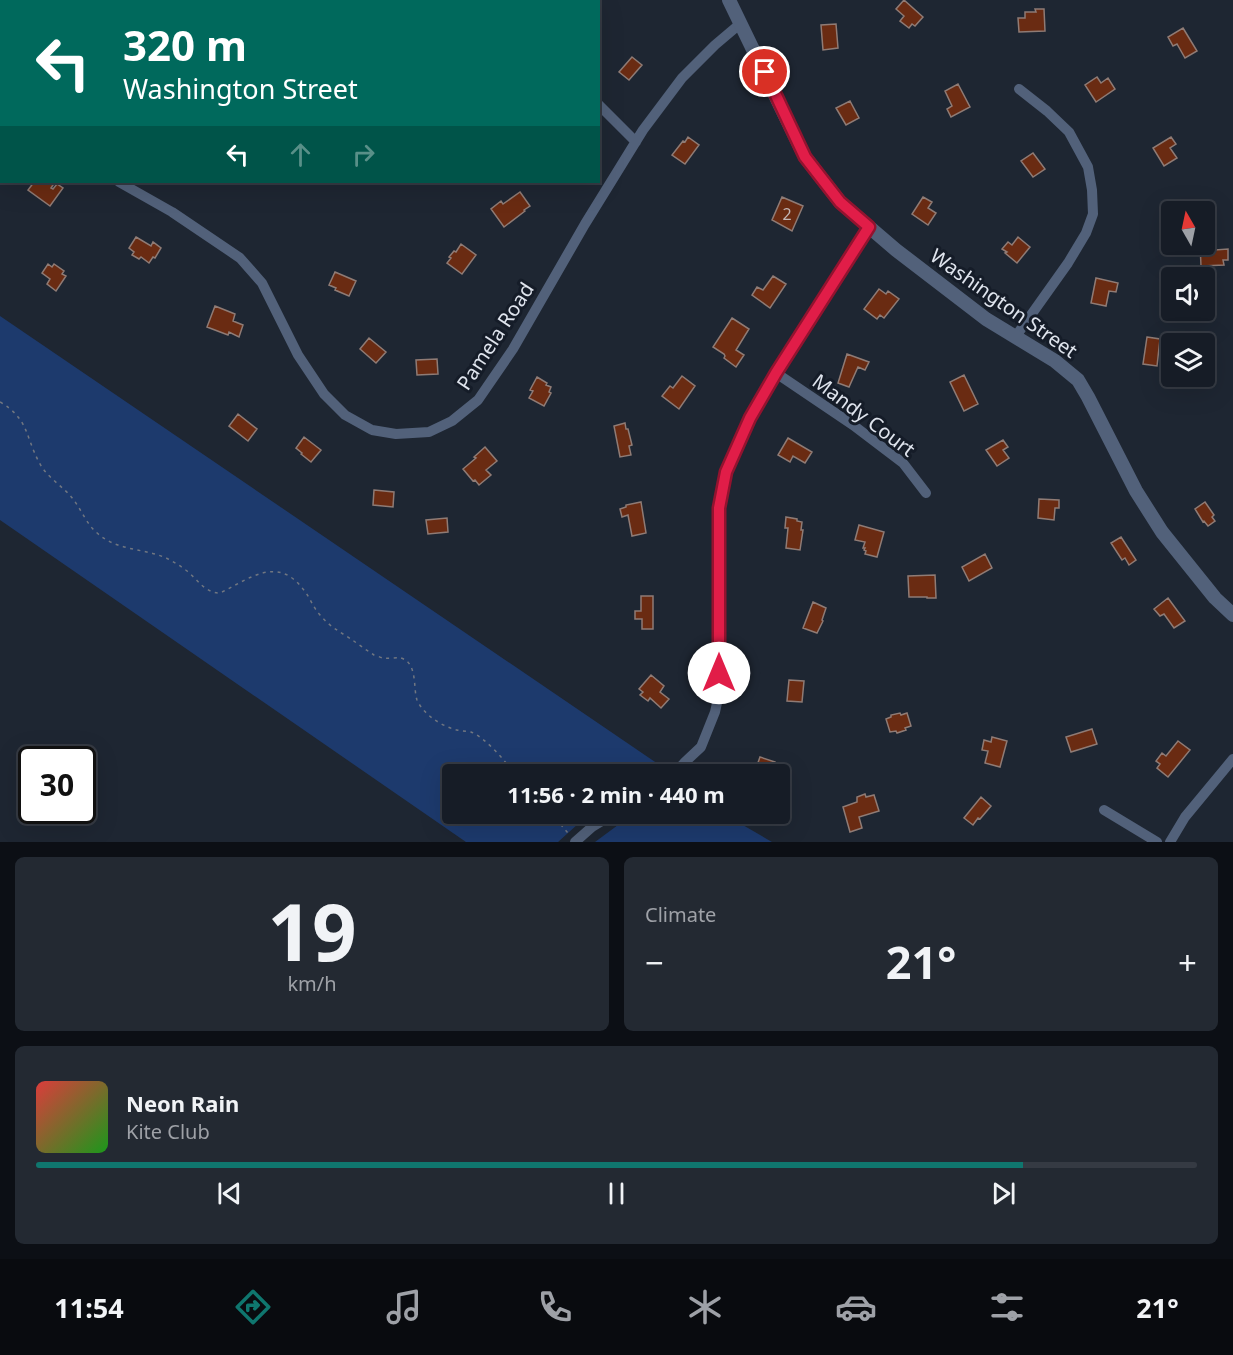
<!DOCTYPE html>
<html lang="en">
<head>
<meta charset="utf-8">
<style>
	body { margin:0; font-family:"Noto Sans",sans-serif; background:#232932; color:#f1f3f6; height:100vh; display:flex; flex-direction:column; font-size:22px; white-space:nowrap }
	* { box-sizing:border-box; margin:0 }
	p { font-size:20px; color:#9ea1a7 }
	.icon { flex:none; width:33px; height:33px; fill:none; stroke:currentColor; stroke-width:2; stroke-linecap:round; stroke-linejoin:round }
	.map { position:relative; height:842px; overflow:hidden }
	.drawer { display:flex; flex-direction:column; gap:15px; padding:15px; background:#0c0f15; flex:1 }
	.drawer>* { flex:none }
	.guide { position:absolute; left:0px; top:0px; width:600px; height:183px; box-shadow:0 6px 24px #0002,0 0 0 2px #353a43; background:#00695c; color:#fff; overflow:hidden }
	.needle { width:39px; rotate:351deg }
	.tools { position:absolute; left:1161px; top:201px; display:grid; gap:12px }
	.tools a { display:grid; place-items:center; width:54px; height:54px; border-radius:6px; background:#161c26; box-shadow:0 6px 24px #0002,0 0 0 2px #353a43; font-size:30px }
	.speed { position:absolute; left:18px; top:746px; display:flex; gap:12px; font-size:30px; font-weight:700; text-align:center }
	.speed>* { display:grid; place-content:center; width:78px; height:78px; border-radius:50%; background:#161c26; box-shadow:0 6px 24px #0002,0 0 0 2px #353a43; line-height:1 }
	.speed .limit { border:3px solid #111; border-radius:9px; background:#fff; color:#111 }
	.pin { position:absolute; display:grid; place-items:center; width:51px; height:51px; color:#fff; margin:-26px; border:3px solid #fff; border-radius:50%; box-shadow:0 2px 6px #0007 }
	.me { position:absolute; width:66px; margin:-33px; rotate:0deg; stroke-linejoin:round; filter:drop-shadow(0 0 4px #0008) }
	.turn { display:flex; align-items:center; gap:21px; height:126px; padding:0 24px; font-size:27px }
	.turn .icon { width:78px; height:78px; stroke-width:2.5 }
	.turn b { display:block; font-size:42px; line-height:51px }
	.lanes { display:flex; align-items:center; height:57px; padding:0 24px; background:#0003; justify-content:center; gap:30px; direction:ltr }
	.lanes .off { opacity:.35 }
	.big { font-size:45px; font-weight:700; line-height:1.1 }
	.drawer .widget { flex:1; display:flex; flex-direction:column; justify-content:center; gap:9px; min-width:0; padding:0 21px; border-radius:9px; background:#232932 }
	.drawer .dial { align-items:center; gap:0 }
	.dial b { font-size:78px; line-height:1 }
	.song { display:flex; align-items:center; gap:18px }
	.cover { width:72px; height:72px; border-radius:9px; background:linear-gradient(135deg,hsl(0 70% 55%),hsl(120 70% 35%)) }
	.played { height:6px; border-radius:3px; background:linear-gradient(90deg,#0f766e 85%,#353a43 85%) }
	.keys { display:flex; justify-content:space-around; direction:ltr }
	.heat { display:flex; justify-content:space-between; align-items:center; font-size:33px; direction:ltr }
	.drawer .tiles { flex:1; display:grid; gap:15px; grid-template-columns:1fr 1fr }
	.widget:last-child { grid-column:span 2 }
	.trip { position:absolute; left:442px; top:764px; width:348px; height:60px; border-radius:6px; background:#161c26; box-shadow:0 6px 24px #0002,0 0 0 2px #353a43; font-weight:700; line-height:60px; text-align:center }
	.menu { display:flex; height:96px; justify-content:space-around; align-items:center; background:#090b0f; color:#9ea1a7 }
	.menu .icon { width:42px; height:42px }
	.menu .current { color:#0f766e }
	.menu b { font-size:27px; color:#f1f3f6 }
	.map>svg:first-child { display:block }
</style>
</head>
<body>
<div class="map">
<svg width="1233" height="842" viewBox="0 0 1233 842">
	<rect width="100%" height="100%" fill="#1e2632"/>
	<path fill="#1d3a6d" d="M0,316L661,766L650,774H453V813H593L578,824L558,842H466L0,520Z
		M641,813H722L772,842H595L618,825Z"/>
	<path fill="#6a2b12" stroke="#8f7b75" stroke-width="1.5" d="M904,0L923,17L915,26L912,24L909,28L900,21L904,16L896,9Z
		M1035,9H1044L1045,31L1019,32L1018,18H1025V12H1036Z
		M836,24L838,48L823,50L821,25Z
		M1183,28L1197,51L1185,58L1177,44L1173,46L1168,37Z
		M632,57L642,65L629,80L619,72Z
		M1097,77L1101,83L1108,78L1115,89L1096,102L1085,85Z
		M958,84L970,107L951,117L947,109L952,106L945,91Z
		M850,101L859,118L846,125L836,108Z
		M688,137L699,145L685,164L672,155L683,141L685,142Z
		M1171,137L1176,144L1170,148L1177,158L1164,166L1153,148Z
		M1033,153L1045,169L1033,177L1021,161Z
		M34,182H48L53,185L51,188L53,189L57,184L63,188L50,206L28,190Z
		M520,192L530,206L524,210L525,211L504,227L491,209L501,201L503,204Z
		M782,197L803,206L792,231L772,220Z
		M923,197L932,202L928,208L936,213L928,225L912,214Z
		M1204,223H1211L1212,249H1215V250L1228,249V260H1223L1224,265L1201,266L1200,244H1204Z
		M136,237L151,246L153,242L161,248L155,258L153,257L149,263L141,257L139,259L132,255L134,252L129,248Z
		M1018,237L1030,247L1017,263L1005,253L1007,252L1002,249L1008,242L1012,245Z
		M461,244L476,255L462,274L447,263L451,258L449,257L454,251L456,252Z
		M48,264L52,267L54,264L64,271L62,274L66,276L56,291L47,284L50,279L42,273Z
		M335,272L356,281L349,296L335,290L336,288L329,285Z
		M773,276L786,284L770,308L752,295L757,287L763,290Z
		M1096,278L1118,283L1116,292L1109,291L1106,306L1091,303Z
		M879,289L886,294L888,291L899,299L884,318L880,315L877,319L864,309Z
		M215,306L235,314L233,321L243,325L239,337L229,332L228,335L207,327Z
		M732,318L749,329L736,350L744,355L736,367L724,358L725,356L724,354L713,347Z
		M1147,337L1160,339L1157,366L1143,364Z
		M369,338L386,352L376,363L360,349Z
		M847,354L869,362L865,370L858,367L849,387L838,383Z
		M437,359L438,374L417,375L416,360Z
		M964,375L978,404L964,411L950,382Z
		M682,376L695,386L679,409L662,396L670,386L673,388Z
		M537,377L547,383L546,385L551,387L549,392L551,393L544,406L529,398L533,391L530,390Z
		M238,414L257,429L248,441L229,426Z
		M625,423L626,429H628L632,445L629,446L631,455L620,457L614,426Z
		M304,437L321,450L311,462L301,454L302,453L296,448Z
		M788,438L812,452L805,463L793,456L790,462L778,455Z
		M1003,440L1008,447L1003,450L1009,458L997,466L986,450Z
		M485,447L497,461L486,470L491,475L479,485L475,480L473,481L463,469L476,458L474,457Z
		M374,490L394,492L393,507L373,505Z
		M1039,499L1059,500V508H1055L1054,520L1038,518Z
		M641,502L646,533L632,536L628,515L622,517L620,509L626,507V505Z
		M1205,502L1214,515L1212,517L1215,521L1208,526L1204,521L1203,522L1195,509Z
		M786,517L797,519V521L802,522L801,530H803L800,550L786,548L788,528H785Z
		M447,518L448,532L428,534L426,520Z
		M859,525L884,532L877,557L865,554L866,551L864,550L865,548H863L865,542L855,540Z
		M1121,537L1136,560L1129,565L1125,558L1122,560L1111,543Z
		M985,554L992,568L969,581L962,567Z
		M935,575L936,598H927V597H909L908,576Z
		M641,596H653V629H642V619H635V611H641Z
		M1168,598L1185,621L1174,628L1164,614L1160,616L1154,609Z
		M813,602L826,608L822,620L823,621L817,633L803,628Z
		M651,675L664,686L660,692L669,699L661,708L650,698L648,701L640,695L643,692L639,689Z
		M789,680L804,681L802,702L787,701Z
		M900,713L901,715L907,713L911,726L905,728L906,730L897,733L896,731L890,732L886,719L891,717V715Z
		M1092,729L1097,744L1071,752L1066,737Z
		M992,737L1007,741L1000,767L985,763L988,751L982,750L984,740L991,742Z
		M1178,741L1190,750L1168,777L1157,768L1160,764L1156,761L1162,753L1166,756Z
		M760,757L775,762L771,774H754Z
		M865,794L866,797L874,795L879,811L859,817L862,828L850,832L843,807L857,802V797Z
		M981,797L991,806L980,819L978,818L973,825L964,818Z"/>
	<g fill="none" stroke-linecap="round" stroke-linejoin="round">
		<path stroke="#707681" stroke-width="1.5" stroke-dasharray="3 4.5" stroke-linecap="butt" d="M0,402C29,419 25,436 39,462C46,477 63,486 73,499C81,509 86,523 96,532C118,553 148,547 172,561C177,564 182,567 187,571C198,580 205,593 220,593C249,579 277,555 303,589C310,597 313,608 321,616C329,626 340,632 351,639C358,644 366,650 374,655C375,655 382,658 383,658C389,659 396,657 401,658C418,663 413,689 417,700C420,707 426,713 432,718C439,723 448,728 457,730C461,731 466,731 471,732C486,738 505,761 515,774
			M551,813L568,833"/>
		<path stroke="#52617a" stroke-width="10" d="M499,0L501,2
			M279,2V0
			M598,104L636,142
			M0,109L2,110
			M119,182L172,212L240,258L262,283L298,355L324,394L345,415L372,430L396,434L429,432L452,421L478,400L513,349L585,224L643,130L682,78L715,45L741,23
			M1016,336L1068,263L1086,233L1093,214L1092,190L1088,167L1069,132L1047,111L1019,89
			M776,373L853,425L903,463L926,493
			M674,774L684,763L701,747L715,712L719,694V508L726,473L750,418L776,373L869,227
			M1104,810L1157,842
			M575,842L592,827L615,813
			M1170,842L1185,817L1233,759"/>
		<path stroke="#52617a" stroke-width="14" d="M729,0L805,157L840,202L896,250L986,319L1055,361L1078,380L1088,397L1136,491L1162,532L1215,598L1233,615"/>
	</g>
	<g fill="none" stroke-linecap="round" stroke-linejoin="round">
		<g stroke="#92132f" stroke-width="15">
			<path id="route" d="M719,673V508L726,472L750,418L776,373L869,227L840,202L805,157L765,72"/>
		</g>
		<use href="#route" stroke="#e11d48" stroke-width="10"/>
	</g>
	<g text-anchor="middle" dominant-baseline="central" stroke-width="6" stroke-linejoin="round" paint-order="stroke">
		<g font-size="16" fill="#c2b6b6">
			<text x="787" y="214">2</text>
		</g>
		<g font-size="20" fill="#dfe4ed" stroke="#151c28">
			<text transform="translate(1004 303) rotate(35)">Washington Street</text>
			<text transform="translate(495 336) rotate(-57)">Pamela Road</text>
			<text transform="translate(864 415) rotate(37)">Mandy Court</text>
		</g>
	</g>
</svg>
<div class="tools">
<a><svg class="needle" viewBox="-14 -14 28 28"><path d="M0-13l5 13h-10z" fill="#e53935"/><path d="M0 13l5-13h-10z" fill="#9ea1a7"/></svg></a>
<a><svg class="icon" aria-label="sound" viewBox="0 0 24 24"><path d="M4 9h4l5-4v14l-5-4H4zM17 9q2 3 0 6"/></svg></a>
<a><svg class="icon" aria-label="layers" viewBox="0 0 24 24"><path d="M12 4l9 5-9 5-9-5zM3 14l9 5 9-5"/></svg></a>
</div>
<div class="speed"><div class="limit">30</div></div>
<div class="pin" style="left:765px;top:72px;background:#d93025"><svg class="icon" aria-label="arrive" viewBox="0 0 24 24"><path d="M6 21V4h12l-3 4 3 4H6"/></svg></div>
<svg class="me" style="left:719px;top:673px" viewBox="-20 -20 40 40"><circle r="19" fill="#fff"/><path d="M0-13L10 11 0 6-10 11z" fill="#e11d48"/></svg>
<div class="trip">11:56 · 2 min · 440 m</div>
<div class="guide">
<div class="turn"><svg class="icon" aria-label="left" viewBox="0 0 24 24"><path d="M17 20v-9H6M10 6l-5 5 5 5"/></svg><div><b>320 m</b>Washington Street</div></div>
<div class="lanes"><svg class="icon" aria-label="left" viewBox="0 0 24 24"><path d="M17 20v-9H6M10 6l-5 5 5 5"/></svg><svg class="icon off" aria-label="ahead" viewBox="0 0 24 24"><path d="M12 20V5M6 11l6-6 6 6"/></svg><svg class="icon off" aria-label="right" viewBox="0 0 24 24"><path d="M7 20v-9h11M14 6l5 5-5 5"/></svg></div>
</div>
</div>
<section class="drawer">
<div class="tiles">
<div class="widget dial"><b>19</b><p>km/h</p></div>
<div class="widget"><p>Climate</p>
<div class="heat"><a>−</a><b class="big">21°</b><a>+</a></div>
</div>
<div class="widget">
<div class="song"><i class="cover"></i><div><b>Neon Rain</b><p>Kite Club</p></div></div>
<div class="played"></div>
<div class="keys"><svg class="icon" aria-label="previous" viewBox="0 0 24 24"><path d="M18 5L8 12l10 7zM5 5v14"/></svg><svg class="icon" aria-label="pause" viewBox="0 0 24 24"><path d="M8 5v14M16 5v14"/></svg><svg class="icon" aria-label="next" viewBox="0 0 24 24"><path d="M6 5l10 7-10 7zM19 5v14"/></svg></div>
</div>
</div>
</section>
<nav class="menu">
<b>11:54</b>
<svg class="icon current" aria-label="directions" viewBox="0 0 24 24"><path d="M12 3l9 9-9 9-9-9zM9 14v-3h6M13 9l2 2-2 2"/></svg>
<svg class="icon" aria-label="music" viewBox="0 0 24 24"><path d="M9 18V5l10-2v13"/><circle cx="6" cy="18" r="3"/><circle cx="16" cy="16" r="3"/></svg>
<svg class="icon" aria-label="phone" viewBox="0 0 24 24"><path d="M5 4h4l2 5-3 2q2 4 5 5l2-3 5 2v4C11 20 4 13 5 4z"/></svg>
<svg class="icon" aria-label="climate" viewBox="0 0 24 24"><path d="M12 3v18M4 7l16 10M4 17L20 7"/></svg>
<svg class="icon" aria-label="car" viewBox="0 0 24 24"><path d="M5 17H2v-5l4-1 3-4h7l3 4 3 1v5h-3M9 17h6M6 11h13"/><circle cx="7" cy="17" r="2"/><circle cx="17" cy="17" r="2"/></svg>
<svg class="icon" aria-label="filters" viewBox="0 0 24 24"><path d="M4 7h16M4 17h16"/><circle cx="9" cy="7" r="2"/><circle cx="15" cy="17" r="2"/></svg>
<b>21°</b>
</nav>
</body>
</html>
